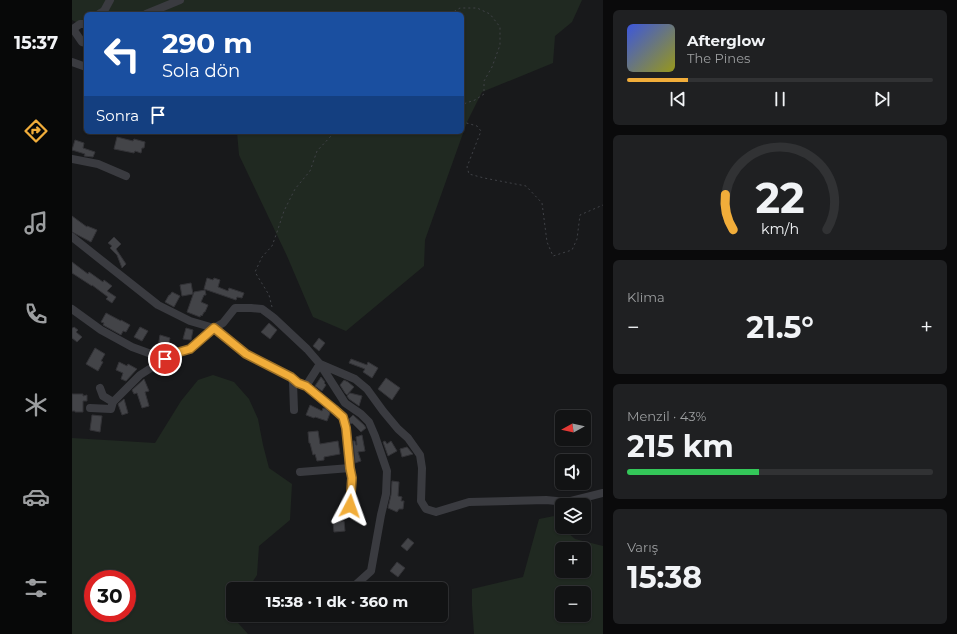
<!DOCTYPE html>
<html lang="tr">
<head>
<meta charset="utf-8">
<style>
	body { margin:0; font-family:Montserrat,sans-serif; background:#1f2022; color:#f1f3f6; height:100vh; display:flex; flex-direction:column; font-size:15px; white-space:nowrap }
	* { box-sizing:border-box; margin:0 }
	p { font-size:13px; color:#9c9ea0 }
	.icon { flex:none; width:22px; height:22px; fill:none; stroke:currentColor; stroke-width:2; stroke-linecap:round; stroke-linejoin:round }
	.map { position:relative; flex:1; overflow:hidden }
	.drawer { display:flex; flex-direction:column; gap:10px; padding:10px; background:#0a0a0b; width:354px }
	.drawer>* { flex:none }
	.guide { position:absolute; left:12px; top:12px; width:380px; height:122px; border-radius:6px; box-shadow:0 1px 3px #0004,0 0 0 1px #313234; background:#1a4fa0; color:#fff; overflow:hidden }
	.needle { width:26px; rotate:262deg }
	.controls { position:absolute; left:483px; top:410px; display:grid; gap:8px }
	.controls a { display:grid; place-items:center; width:36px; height:36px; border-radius:6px; background:#121314; box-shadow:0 1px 3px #0004,0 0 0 1px #313234; font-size:20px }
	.speed { position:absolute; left:12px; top:570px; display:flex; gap:8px; font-size:20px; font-weight:700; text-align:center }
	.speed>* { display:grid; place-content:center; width:52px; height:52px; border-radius:50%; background:#121314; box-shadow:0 1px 3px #0004,0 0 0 1px #313234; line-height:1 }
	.speed .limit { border:6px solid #d22; background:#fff; color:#111 }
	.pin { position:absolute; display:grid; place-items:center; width:34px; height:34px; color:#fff; margin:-17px; border:2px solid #fff; border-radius:50%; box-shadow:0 1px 4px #0007 }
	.me { position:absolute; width:44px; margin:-22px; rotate:4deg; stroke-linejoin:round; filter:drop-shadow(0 0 3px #0008) }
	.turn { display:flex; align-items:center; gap:14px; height:84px; padding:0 12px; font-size:18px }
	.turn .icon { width:52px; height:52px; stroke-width:2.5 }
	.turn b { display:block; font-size:28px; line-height:34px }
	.then { display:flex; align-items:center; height:38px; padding:0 12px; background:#0003; gap:8px; font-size:15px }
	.big { font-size:30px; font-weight:700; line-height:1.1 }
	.drawer .card { flex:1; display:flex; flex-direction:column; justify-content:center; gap:6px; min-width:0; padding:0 14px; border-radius:6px; background:#1f2022 }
	.drawer .dial { align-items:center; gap:0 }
	.dial svg { height:104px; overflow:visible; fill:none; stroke:#313234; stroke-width:7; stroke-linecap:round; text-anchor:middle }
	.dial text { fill:#f1f3f6; stroke:none }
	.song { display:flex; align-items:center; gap:12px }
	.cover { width:48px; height:48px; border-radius:6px; background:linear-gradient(135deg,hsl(230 70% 55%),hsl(60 70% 35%)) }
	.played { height:4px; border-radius:2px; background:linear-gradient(90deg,#f1ad3a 20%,#313234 20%) }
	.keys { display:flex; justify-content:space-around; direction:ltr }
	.heat { display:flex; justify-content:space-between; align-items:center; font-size:22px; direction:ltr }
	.charge { height:6px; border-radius:3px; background:linear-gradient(90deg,#34c759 43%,#313234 0) }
	.trip { position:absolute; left:154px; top:582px; width:222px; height:40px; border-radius:6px; background:#121314; box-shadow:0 1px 3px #0004,0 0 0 1px #313234; font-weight:700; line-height:40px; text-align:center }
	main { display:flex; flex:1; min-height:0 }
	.dock { display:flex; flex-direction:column; width:72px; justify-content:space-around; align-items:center; background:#070808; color:#9c9ea0 }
	.dock .icon { width:28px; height:28px }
	.dock .on { color:#f1ad3a }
	.dock b { font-size:18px; color:#f1f3f6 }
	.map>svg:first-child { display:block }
</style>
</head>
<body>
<main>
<nav class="dock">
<b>15:37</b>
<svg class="icon on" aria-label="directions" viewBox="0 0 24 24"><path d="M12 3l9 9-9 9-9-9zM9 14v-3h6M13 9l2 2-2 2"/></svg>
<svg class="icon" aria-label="music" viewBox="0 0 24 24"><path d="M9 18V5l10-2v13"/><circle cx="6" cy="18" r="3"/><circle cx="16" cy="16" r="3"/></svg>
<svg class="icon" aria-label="phone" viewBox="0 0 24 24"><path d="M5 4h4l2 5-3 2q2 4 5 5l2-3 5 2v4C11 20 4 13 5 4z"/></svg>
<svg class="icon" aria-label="climate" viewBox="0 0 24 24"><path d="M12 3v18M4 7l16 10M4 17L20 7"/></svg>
<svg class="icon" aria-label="car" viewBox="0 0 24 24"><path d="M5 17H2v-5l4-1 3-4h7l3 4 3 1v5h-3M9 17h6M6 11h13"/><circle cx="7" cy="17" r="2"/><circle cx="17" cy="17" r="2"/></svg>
<svg class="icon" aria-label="filters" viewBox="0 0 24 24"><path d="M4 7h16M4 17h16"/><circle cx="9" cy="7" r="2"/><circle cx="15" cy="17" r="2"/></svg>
</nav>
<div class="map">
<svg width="531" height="634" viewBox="0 0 531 634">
	<rect width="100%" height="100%" fill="#18191b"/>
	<path fill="#202921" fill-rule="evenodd" d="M0,0H510L500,22L483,36L481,63L410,92L395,122L353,240L352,266L274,331L241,317L215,256L167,155L165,132H390V14H14V27L0,20Z
		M141,375L162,382L177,399L186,419L191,445L197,468L220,484L218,520L187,546L185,575L176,589H161V610L158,614L176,634H0V438L83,443L109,401L126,380ZM21,579H55V613H21Z
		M482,516L494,531L503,539L531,546V634H402L400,606V589L451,577L467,519ZM490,549H512V571H490ZM490,593H512V615H490Z"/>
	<path fill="#434448" stroke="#333337" d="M45,137L61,141L62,139L73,142L72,148H70L69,153L63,151L62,153L42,149Z
		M3,140L12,143L11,148L23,152L21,157L12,156L13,154L0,150Z
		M0,216L15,227V226L25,230L19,242L0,232Z
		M42,237L49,244L44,249L54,264L50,268L45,255L38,248L40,246L36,243Z
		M0,262L16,274L17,272L31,282L32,280L40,286L35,291L44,297L40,303L34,299L36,297L20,285V286L0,273Z
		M135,278L141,280L142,278L148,280L146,287L156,291L157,288L172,293L170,298L165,297L164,300L132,289Z
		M119,283L121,294L110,296L108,285Z
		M133,290L134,295H132L129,302L136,305L133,312H132L130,316L129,315L128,317L115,312L122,292Z
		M100,292L108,296L102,307L93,302L97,295H98Z
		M34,313L49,321V320L58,325L54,332L51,331L49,335L31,325L32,323L29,322Z
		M197,323L205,330L198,339L189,332Z
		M2,327L6,330L4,332L10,337L5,342L0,338V328H1Z
		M68,327L76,331L70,341L62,337Z
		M114,328L121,330L119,340L111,339Z
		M88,335L98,338L95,349L86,347Z
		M247,338L253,343L247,351L241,346Z
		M23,348L33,354L29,361L31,362L26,371L14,364Z
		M279,359L295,365L296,362L306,368L300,378L291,372L293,369L277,363Z
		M47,362L55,366L56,364L65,369L54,381L49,379L51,373L44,370Z
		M249,377L253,382L252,383L254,385L250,391L243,386Z
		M314,378L328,388L320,400L306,389Z
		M72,379L77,391L73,392L77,406L70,408L65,393L62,394L60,390Z
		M272,380L276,382L282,387L275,395L273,393L268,385Z
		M278,393L290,396L287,406L277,399L275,396Z
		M0,394H11V396L15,395V401H11V412H3V411H0Z
		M52,399L56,413L50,415L46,404Z
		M238,405L250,411L251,408L254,409L258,413L255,421L243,417L242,418L234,415Z
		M20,415L30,416L28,432L18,430Z
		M281,415L292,425L294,428L289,432L280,423L279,424L278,423L277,419Z
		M246,431L248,444L266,441L268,454L252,457V460L245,461L243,454L241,455L238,443H237L236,432Z
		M290,435L293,451L286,452L289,461L283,463L281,441H283L284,445H285L284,437Z
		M313,441L315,444L319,441L325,451L316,456L311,442Z
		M335,447L341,454L330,457L328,449Z
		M320,481L327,482L326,496L330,497L329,501H332L331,509H327L325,512L316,508L319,495Z
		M272,521L273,531L262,532L261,523Z
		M336,538L342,543L335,551L329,546Z
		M325,562L333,568L326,577L318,571Z"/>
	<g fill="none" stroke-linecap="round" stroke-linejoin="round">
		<path stroke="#404247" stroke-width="1" stroke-dasharray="2 3" stroke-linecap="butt" d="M378,14L388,8H405L418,14L428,27V45L420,67L412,81V94L403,100L394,103L390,105
			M390,121L391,122L405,126L409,131L395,167L397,174L412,178L454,186L470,203L475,242L481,256L500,250L505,239L508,215L531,205
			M200,307L197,295L183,272L190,257L200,246L204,235L212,211L223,189L238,171L245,151L259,136L260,132"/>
		<path stroke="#3a3b40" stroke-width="8" d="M27,14L32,11L38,0
			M74,14L108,0
			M14,24H8L1,29L10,42L14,43
			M0,62L14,67
			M0,159L26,164L54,176
			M0,237L86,305L118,321L142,328L151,323L163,308H179L190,309L202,318L235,349L248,364L283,379L295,389L311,411L326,429L336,438L348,455L350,468L349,501L354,509L364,512L397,502L474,500L495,502L531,493
			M0,309L29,330L60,347L93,359L104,353L118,349L142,328L174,354L219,377L226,383L234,386L262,409L271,417L274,428L278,468L280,478L278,506
			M219,377L221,382L222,410
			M234,386L248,364L273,403L289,414L297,422L303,436L315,471L314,494L309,515L299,571L279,589
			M28,388L31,396L41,402
			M18,408L39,409L41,402L68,375L93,359
			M228,472L278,468"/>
	</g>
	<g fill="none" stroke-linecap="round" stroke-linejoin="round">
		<g stroke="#9d7026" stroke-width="10">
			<path id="route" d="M93,359L104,353L118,349L142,328L174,354L219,377L226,383L234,386L262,409L271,417L274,428L278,468L280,478L278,506"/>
		</g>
		<use href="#route" stroke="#f1ad3a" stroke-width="7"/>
	</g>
</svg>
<div class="controls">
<a><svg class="needle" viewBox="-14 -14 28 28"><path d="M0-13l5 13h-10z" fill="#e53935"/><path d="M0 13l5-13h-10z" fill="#9c9ea0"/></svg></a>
<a><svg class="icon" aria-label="sound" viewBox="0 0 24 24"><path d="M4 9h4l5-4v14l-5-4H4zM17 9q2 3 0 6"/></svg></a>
<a><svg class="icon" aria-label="layers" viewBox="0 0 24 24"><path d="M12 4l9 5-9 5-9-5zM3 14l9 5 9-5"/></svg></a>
<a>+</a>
<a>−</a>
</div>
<div class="speed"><div class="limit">30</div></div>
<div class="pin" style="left:93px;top:359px;background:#d93025"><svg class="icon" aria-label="arrive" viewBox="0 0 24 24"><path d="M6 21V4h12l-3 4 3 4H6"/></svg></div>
<svg class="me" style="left:278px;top:506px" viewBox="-20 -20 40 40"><path d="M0-17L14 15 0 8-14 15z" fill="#f1ad3a" stroke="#fff" stroke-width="4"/></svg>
<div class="trip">15:38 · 1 dk · 360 m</div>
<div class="guide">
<div class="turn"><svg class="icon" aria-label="left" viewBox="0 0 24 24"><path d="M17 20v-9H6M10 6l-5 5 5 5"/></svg><div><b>290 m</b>Sola dön</div></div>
<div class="then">Sonra<svg class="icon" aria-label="arrive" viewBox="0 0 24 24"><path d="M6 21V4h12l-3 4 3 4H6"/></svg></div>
</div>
</div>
<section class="drawer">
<div class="card">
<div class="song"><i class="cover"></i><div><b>Afterglow</b><p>The Pines</p></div></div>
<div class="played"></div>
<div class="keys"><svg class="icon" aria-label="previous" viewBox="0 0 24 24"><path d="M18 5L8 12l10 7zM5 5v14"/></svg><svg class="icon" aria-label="pause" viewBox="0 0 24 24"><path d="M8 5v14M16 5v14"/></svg><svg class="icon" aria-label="next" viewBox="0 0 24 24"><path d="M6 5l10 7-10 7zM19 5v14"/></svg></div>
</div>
<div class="card dial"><svg viewBox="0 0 100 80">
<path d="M14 69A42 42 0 1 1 86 69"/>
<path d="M14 69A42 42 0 0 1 8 42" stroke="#f1ad3a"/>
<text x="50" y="56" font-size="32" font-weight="700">22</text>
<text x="50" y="72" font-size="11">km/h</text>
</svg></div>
<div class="card"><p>Klima</p>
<div class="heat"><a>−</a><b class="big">21.5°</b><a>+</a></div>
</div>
<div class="card"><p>Menzil · 43%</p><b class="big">215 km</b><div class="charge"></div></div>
<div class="card"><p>Varış</p><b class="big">15:38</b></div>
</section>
</main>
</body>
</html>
